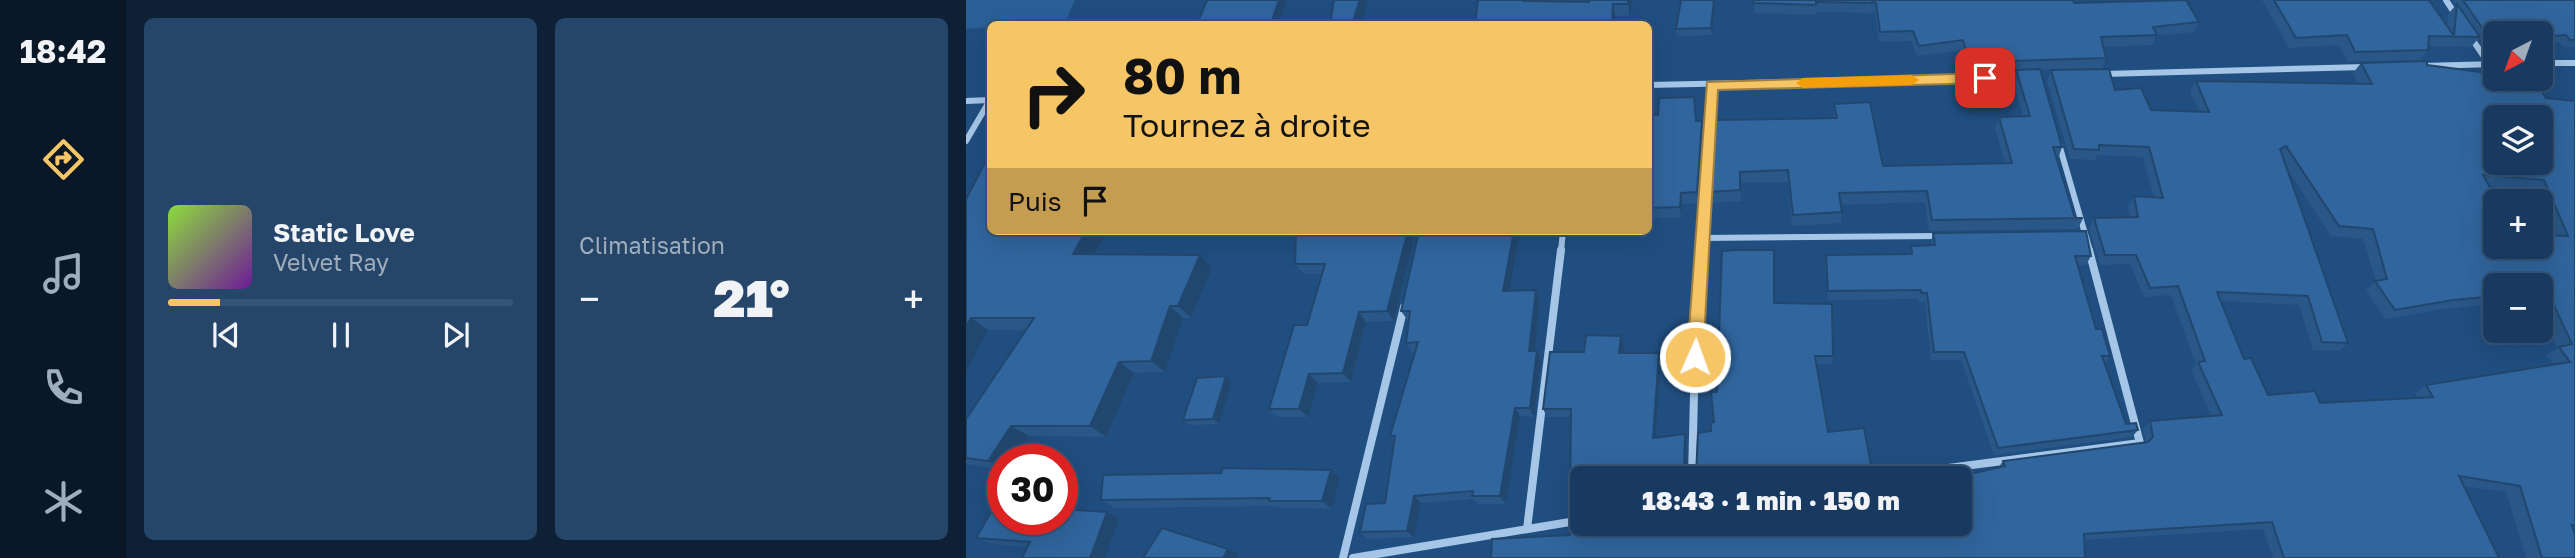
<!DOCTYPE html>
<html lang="fr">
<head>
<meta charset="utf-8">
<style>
	body { margin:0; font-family:"Golos Text",sans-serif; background:#254569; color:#f1f3f6; height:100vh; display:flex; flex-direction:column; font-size:26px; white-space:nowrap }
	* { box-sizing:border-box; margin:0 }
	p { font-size:23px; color:#9fadbd }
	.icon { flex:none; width:38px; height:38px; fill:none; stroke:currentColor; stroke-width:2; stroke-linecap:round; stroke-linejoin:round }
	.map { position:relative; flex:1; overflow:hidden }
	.side { display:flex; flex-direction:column; gap:18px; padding:18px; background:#0d2035; width:840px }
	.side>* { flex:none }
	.guide { position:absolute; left:21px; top:21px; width:665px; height:214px; border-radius:10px; box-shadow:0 7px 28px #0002,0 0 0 2px #365475; background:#f5c566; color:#111; overflow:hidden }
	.needle { width:46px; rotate:221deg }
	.buttons { position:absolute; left:1517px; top:21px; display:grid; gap:14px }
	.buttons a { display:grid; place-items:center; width:70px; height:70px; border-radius:10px; background:#183a60; box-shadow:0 7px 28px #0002,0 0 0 2px #365475; font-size:35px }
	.speed { position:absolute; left:21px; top:444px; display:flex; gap:14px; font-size:35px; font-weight:700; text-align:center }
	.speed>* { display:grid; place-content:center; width:91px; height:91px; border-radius:50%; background:#183a60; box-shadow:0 7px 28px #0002,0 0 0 2px #365475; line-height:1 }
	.speed .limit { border:10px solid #d22; background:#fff; color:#111 }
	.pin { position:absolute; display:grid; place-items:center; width:60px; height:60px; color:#fff; margin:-30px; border-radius:14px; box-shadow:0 4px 10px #0006 }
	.me { position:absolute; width:77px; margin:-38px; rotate:2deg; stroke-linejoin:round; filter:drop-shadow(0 0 5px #0008) }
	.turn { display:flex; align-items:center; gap:24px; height:147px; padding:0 21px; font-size:32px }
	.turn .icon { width:91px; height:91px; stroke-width:2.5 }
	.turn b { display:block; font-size:49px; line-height:60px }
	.then { display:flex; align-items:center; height:66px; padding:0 21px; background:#0003; gap:14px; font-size:26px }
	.big { font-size:52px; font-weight:800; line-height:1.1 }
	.side .card { flex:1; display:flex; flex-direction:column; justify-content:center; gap:10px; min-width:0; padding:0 24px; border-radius:10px; background:#254569 }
	.song { display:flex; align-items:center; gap:21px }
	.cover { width:84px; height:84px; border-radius:10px; background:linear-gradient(135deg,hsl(90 70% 55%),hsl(280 70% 35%)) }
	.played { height:7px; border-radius:4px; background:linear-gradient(90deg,#f5c566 15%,#365475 15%) }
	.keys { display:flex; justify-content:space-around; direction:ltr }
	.heat { display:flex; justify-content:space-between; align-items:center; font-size:38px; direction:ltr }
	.side .tiles { flex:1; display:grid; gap:18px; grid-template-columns:repeat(2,1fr) }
	.trip { position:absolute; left:604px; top:466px; width:402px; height:70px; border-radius:10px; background:#183a60; box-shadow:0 7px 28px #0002,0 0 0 2px #365475; font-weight:800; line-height:70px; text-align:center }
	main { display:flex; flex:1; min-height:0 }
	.dock { display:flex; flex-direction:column; width:126px; justify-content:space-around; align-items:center; background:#0a1726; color:#9fadbd }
	.dock .icon { width:49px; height:49px }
	.dock .current { color:#f5c566 }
	.dock b { font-size:32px; color:#f1f3f6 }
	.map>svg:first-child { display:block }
</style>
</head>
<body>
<main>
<nav class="dock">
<b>18:42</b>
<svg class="icon current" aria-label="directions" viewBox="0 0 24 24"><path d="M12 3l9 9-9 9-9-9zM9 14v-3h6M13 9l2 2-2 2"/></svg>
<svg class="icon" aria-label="music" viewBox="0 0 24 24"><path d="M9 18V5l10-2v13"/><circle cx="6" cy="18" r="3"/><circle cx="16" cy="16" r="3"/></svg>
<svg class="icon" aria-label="phone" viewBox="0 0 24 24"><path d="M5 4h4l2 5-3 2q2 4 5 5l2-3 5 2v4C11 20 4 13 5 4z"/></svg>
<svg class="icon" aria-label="climate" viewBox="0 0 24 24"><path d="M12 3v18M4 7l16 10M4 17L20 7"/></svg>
</nav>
<section class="side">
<div class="tiles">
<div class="card">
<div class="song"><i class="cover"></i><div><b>Static Love</b><p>Velvet Ray</p></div></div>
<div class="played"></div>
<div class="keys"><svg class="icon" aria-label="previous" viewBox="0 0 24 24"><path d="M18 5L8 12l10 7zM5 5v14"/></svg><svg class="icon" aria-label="pause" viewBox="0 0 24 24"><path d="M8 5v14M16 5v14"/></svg><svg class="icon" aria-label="next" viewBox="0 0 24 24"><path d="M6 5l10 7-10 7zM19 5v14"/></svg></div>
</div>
<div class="card"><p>Climatisation</p>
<div class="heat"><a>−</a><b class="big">21°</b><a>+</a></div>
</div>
</div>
</section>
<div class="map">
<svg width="1609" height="558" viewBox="0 0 1609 558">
	<rect width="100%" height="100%" fill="#204e80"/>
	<path fill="#2a6098" d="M0,0H109L99,23L24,24V27L0,29Z"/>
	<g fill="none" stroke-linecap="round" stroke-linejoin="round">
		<path stroke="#a5c6e7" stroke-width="6" d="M1480,0L1491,17
			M1504,36L1523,64
			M1575,63H1609
			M1456,66L1530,64
			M1138,74L1399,67
			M682,85L1056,77
			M0,101L24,100
			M0,141L24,100
			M1093,144L1124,251
			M736,238L975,236
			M595,251L597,231
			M734,251L746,85"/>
		<path stroke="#a5c6e7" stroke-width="8" d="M726,478L730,309L734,250
			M906,478L1174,443L1123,250
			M561,529L595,250
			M377,558L438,307
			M387,558L616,520"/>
	</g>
	<path fill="#295787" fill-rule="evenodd" d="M512,0H560V1L623,2L666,0L664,16H649Z
		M715,0H749L746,35L711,36L710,29Z
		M788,0L1108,3L1233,22L1228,32L1190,36L1186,45L1137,47L1140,58L1136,68L1074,70L1096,147L1092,159H1090L1109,218H1117L1112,229L963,231L959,202L875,205L876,212L875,223L826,226L822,182L774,183L775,201L743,203L742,192L747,120L868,118V104L917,166L1039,163L1029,129L1033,117L1057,116L1047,82L1050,70H1043L1042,66L1001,69L995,50L951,56L945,41L913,42L909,13L905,11V13L850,12V15L788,13Z
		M1296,0H1463L1481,26L1482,14L1490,5L1487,0H1609V47H1597L1593,42L1575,43V33H1530V47L1519,48L1513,38L1505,47L1462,46V50L1454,60L1382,62L1373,45L1323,48Z
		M1395,63L1461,65L1580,98L1609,101V558H1560L1540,492L1497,486L1533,558H1307L1297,529L1118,540L994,523L1037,461L1180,442L1177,429L1184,421L1245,416L1225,370L1230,365L1205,295L1178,297L1164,264L1134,265L1123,228L1128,218H1164L1162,206L1168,196L1188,198L1177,157L1131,155L1129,160L1104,159L1081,81L1085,70L1149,90L1185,110L1233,111L1224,91L1230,81L1392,84L1387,73ZM1321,169L1365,236L1397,239L1410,281L1400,290L1419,319L1476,309L1530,304V285H1575V313L1591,348L1580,355L1587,364L1460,385L1449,393L1452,398L1354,403L1302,395L1278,359L1255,301L1333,305L1347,350L1373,351L1382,343ZM1523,186L1567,190L1572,201H1575V209L1586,235L1530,247Z
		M682,115L730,121L737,132L732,203L716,204L715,218H682Z
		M0,199L141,231L129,254L234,255L246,268L225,318H217L199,372L168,373L140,437L63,436L47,460H37V470L0,464V419L60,330H22L0,372Z
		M330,231H450L428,321L400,322L385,382L352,383L342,417H312L303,409L341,325L356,274H338L329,264Z
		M453,231H554L544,291L570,290L574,300L569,351L575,361L568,417L554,416L540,504H512L508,499L455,503L448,537L402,539L394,532L419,503L428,441L424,436L449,352L446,353L440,343L443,321H442L435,311Z
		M967,233L1125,256L1120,265H1112L1130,329L1144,356L1139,363L1160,424L1172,430L1166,437L1028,455L995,360H965L959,302H953L952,299L862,300L859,264L860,255L943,254L945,246L965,245V242Z
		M808,303L867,356L866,364H850L862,432L908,478H616V514L608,515L604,508L605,417H581L577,409L618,352L655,336L658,344L657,353L695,362L689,438L720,442V475L724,478L730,475L748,422L751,392Z
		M260,376L266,382L253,424L224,425L217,420Z
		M365,470L374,478L366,509L314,508L311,506L149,508L135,500L255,473Z
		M141,512L153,518L62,547L26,544L10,538Z"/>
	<path fill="#22476e" d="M313,0H321L313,24H308L306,20Z
		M394,0H402L395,24H386Z
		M662,0H666L664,16L662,4Z
		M748,0H749L746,35L745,28Z
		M647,4L649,16V24H646Z
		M736,121L737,132L732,203L731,192Z
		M715,193L716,204L715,218L714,207Z
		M120,231H141L122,266L107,254Z
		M442,231H450L428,321L421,311Z
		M548,231H554L542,301L537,291Z
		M234,255L246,268L225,318L212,306Z
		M570,290L574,300L568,361L563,351Z
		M204,306L217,318L199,372L185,361Z
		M393,312L400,322L385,382L377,373Z
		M5,318L22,330L0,372V326Z
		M655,336L658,344L656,361L653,353Z
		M571,351L575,361L568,417L564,408Z
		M693,353L695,362L689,445L687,438Z
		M153,362L168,373L140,437L124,426Z
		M343,374L352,383L342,417L333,409Z
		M260,376L266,382L253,424L247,419Z
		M549,408L554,416L540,504L534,496Z
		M45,426L63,436L47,460H37V468L22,461Z
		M719,434L720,442V478L718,474Z
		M365,470L374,478L366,509L356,501Z
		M448,496L455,503L448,537L441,531Z
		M141,512L153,518L139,558H124Z
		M262,549L273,555L271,558H257Z"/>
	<path fill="#30659d" stroke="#22476e" stroke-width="2" fill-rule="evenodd" d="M241,0H313L306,20H303L301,24H231Z
		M368,0H394L386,24H364Z
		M512,0H557V1L623,2V0H662V4H647L646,24H509Z
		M715,0H748L745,28L710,29Z
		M788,0H1107L1108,3L1220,0L1233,22L1187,27L1191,35L1135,37L1140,58L1046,61L1045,56L1003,59L997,40L953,46L947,31L914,32L910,3L906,0V3L850,2V5L787,3Z
		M1308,0H1463L1488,36L1491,4L1514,37L1463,36L1462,50L1389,52L1381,35L1330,38Z
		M1497,0H1609V40H1604L1600,35L1575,37V33H1530V40L1525,41Z
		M1461,61V65L1530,74V79H1567L1580,98L1609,101V526L1606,525L1609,535V558H1576L1554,486L1493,476L1533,558H1318L1306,522L1118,534L1119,558H525L526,539L604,535V522L614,520L616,518V523H994V478H986L1039,466L1037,461L1182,442L1187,437L1184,421L1256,415L1232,362L1239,361L1212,286L1184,288L1170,255H1139L1128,218L1172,217L1168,196L1197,198L1183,147L1133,145V150L1108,149L1085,70L1143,69L1149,90L1175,88L1185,110L1243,112L1230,81L1406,84L1395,63ZM1530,117H1575V163H1530ZM1320,146L1373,226L1407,229L1421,279L1409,281L1429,310L1487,300L1530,296V285H1575V301H1586L1606,344L1593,347L1604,362L1460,385L1467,397L1354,403L1349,391L1302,395L1285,358L1278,359L1251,292L1342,296L1356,342L1382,343L1314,149ZM1517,175L1578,180L1602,236L1575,235V247H1530V201H1532Z
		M1074,69L1096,147H1087L1109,218H1117L966,220L961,191L873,193L876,212L827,215L822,170L774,172V190L742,192L747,120L871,118L868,104L904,102L917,166L1046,163L1033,117L1064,116L1050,70Z
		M728,97L730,121H736L731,192L715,193L714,207L682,208V115H692L693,98Z
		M24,153V231H120L107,254L234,255L212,306H204L185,361L153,362L124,426H45L22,461L0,458V419L68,318H5L0,326V199Z
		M330,231H442L421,311L393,312L377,373L343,374L333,409H303L328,325H341L359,264H329Z
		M453,231H548L537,291L570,290L563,351H571L564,408H549L534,496H506L507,491L448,496L441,531L394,532L400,504L419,503L429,436H424L452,342L440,343L444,311H435Z
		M1120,231L1125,256H1109L1130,329H1136L1144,356H1136L1160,424L1170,423L1172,430L1032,448L998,352H968L961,293H955V290L862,291L860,255L946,254L945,246L969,245L967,233Z
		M770,250H808V303L866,304L867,356H849L862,432L898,428L905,465L901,473L908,478H616V509L615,508H604L605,409H577L584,352H618L620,335L655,336L653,353H693L687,438L719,434L718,474L724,478L730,475L732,433L745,431V423L748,422L745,392H751L756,251Z
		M260,376L247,419L217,420L231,378Z
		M257,468L365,470L356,501H303L304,498L135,500L137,475L255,473Z
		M29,505H37V520H96V509L141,512L124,558H56L64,542L10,538Z
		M196,528L262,549L257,558H177Z"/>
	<path fill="#f5c566" stroke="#9f8042" stroke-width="2" d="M1019,73L1026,78L1019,83L752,90L737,357L735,362L729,365L723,362L721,357L741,82Z"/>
	<path fill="#f59e0b" d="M946,75L953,80L946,85L837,88L830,83L837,78Z"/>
</svg>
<div class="buttons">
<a><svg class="needle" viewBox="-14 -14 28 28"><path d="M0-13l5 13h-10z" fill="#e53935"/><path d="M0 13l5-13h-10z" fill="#9fadbd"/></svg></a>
<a><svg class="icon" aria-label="layers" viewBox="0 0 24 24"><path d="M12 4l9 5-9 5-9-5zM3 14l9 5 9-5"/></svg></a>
<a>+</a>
<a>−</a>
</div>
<div class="speed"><div class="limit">30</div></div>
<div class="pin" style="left:1019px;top:78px;background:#d93025"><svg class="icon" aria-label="arrive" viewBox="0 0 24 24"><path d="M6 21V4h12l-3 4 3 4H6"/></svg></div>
<svg class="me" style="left:729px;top:357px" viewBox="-20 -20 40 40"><circle r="17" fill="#f5c566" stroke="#fff" stroke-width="3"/><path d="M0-11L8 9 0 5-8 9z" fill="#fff"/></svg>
<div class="trip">18:43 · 1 min · 150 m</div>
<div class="guide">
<div class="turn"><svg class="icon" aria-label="right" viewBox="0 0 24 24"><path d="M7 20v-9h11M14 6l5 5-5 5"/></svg><div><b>80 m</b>Tournez à droite</div></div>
<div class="then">Puis<svg class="icon" aria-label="arrive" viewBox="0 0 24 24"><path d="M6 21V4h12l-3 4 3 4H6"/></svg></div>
</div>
</div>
</main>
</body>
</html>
